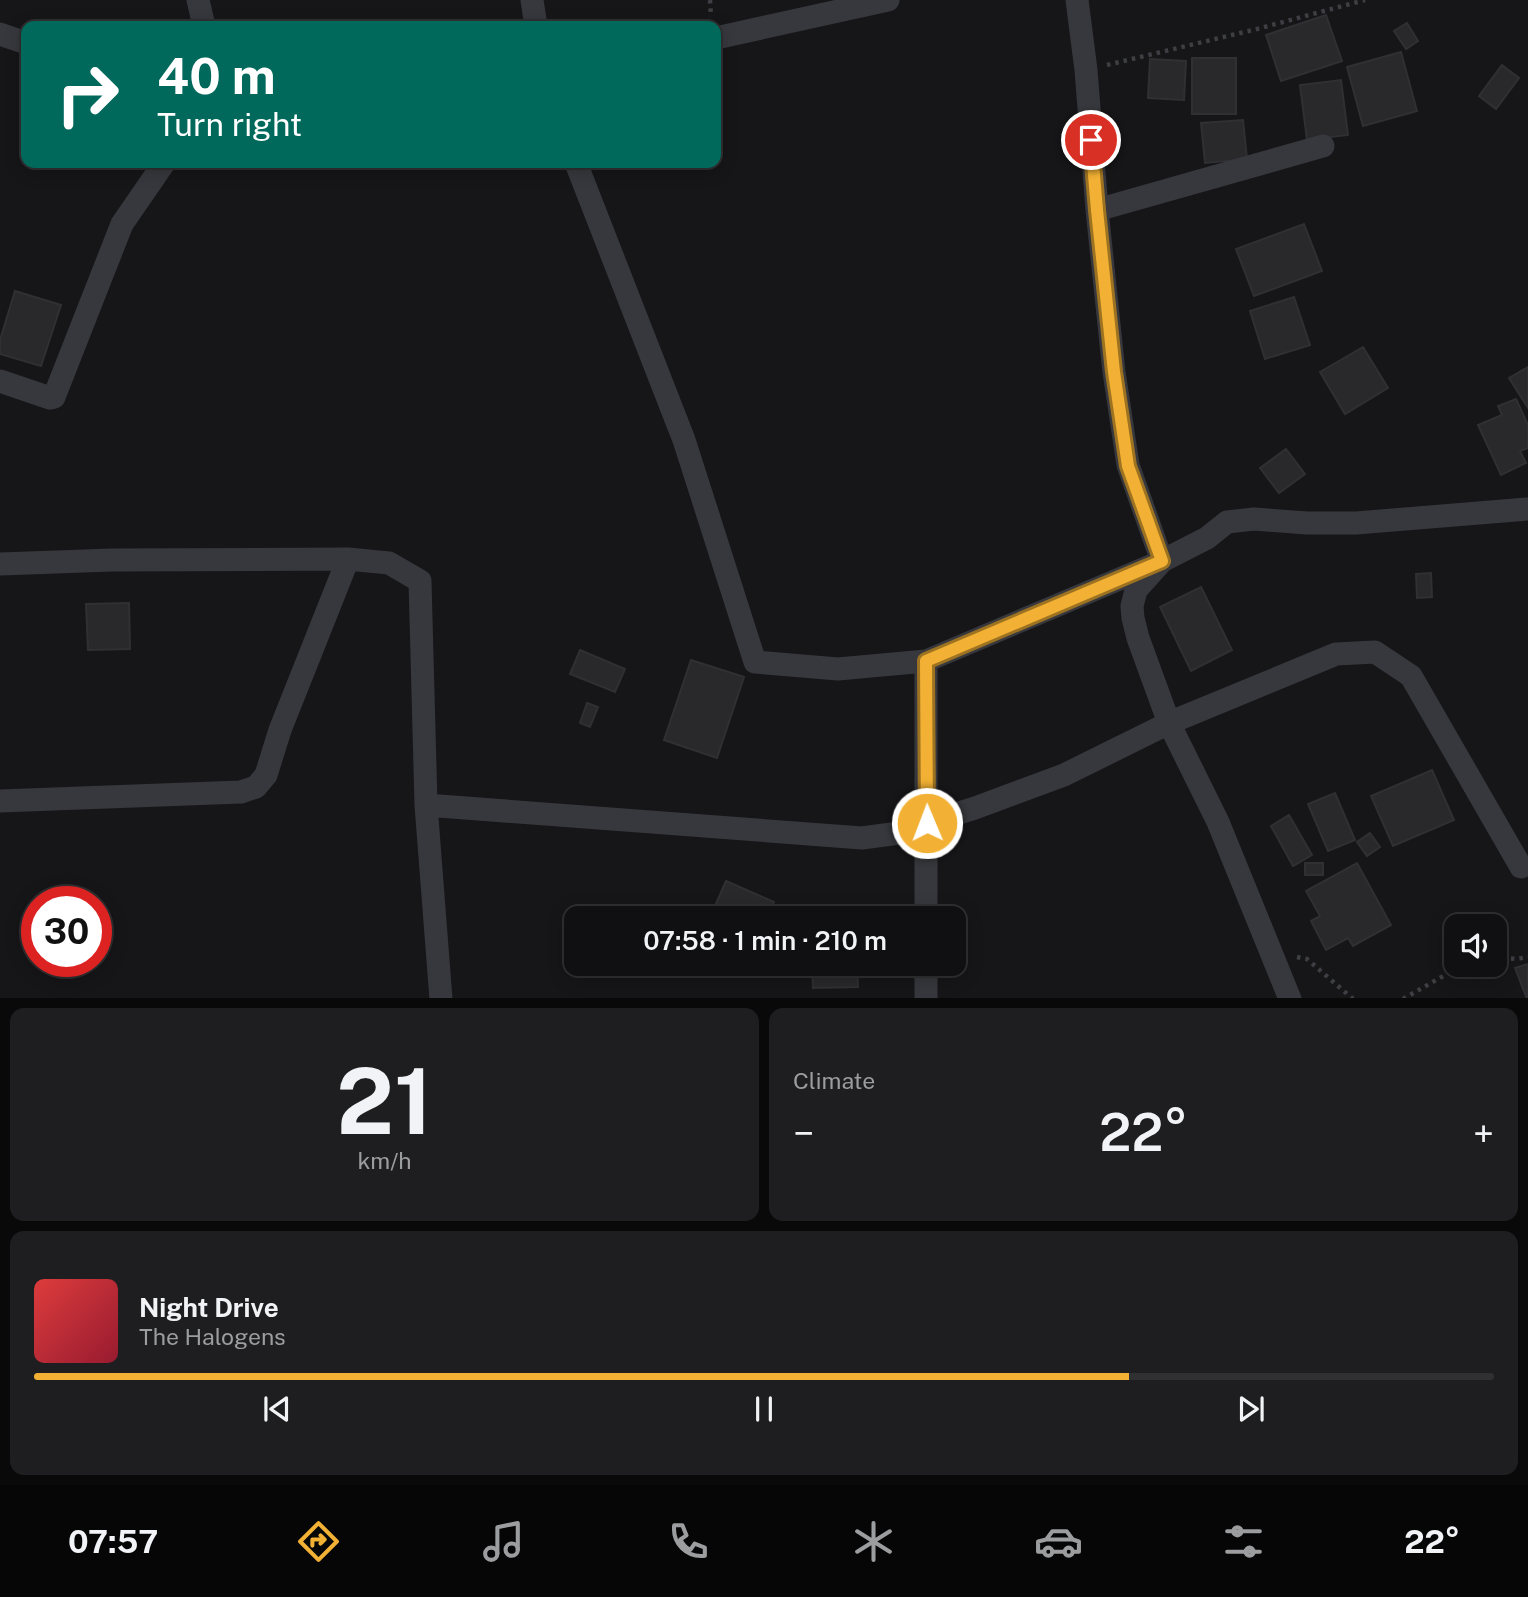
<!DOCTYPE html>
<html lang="en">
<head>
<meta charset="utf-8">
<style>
	body { margin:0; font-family:"Public Sans",sans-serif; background:#1e1e20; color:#f1f3f6; height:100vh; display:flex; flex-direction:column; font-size:26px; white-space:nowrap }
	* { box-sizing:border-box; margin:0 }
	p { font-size:23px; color:#9c9d9f }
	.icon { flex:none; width:38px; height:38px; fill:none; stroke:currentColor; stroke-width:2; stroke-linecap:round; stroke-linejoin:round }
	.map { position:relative; height:998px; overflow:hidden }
	.details { display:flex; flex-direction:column; gap:10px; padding:10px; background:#09090a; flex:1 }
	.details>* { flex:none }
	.banner { position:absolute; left:21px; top:21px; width:700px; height:147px; border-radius:14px; box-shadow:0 4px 18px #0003,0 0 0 2px #303032; background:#00695c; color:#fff; overflow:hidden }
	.fabs { position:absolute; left:1444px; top:914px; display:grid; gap:14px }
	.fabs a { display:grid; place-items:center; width:63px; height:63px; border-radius:14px; background:#101012; box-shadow:0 4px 18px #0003,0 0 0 2px #303032; font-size:35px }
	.speed { position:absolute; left:21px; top:886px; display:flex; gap:14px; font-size:35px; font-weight:700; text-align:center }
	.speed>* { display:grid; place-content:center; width:91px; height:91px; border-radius:50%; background:#101012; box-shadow:0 4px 18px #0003,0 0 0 2px #303032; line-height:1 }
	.speed .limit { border:10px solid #d22; background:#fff; color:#111 }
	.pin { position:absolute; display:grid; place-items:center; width:60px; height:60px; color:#fff; margin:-30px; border:4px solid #fff; border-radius:50%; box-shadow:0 2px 7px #0007 }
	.me { position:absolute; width:77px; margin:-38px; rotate:359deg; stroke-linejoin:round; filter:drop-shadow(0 0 5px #0008) }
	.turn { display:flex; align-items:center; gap:24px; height:147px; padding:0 21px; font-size:32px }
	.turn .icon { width:91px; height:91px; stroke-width:2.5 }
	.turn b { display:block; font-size:49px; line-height:60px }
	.big { font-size:52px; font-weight:600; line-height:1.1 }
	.details .card { flex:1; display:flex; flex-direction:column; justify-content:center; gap:10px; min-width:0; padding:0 24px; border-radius:14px; background:#1e1e20 }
	.details .dial { align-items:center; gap:0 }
	.dial b { font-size:91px; line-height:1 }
	.song { display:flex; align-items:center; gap:21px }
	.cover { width:84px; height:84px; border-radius:10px; background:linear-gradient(135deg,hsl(0 70% 55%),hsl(350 70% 35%)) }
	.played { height:7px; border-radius:4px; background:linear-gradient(90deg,#f2b134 75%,#303032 75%) }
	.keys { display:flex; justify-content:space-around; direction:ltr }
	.heat { display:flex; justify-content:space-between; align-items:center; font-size:38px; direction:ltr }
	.details .tiles { flex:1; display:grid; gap:10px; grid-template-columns:1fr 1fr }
	.card:last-child { grid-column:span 2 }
	.trip { position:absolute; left:564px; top:906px; width:402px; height:70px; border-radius:14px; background:#101012; box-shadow:0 4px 18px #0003,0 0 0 2px #303032; font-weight:600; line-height:70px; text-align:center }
	.menu { display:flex; height:112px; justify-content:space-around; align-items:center; background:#060607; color:#9c9d9f }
	.menu .icon { width:49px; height:49px }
	.menu .on { color:#f2b134 }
	.menu b { font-size:32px; color:#f1f3f6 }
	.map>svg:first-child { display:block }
</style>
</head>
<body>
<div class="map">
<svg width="1528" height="999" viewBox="0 0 1528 999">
	<rect width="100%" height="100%" fill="#161618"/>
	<path fill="#29292c" stroke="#303034" stroke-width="2" d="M1326,15L1342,61L1281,81L1266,35Z
		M1407,23L1418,41L1406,49L1394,31Z
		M1401,52L1417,111L1363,126L1347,67Z
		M1192,58H1236V114H1192Z
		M1150,59L1186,61L1184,100L1148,98Z
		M1502,65L1519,78L1496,109L1479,96Z
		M1341,80L1348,135L1307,140L1300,85Z
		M1243,120L1247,159L1205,163L1201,123Z
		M1304,224L1322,271L1254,296L1236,249Z
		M15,291L61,305L41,366L0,354V340Z
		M1294,297L1310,345L1265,359L1250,311Z
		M1363,347L1388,388L1345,414L1320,372Z
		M1528,367V408L1509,378Z
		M1516,399L1528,425V448L1520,451L1526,463L1501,475L1478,425L1502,415L1498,406Z
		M1286,449L1305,474L1279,493L1260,468Z
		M1431,573L1432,597L1417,598L1416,574Z
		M1201,587L1232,650L1191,671L1160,607Z
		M129,603L130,649L88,650L86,604Z
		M580,650L625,669L615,692L570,674Z
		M691,660L744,677L717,758L664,740Z
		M587,703L598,707L590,727L580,723Z
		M1432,770L1454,820L1393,846L1371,796Z
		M1335,793L1355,840L1328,851L1308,804Z
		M1289,815L1312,855L1293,866L1271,826Z
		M1370,833L1380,847L1367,856L1357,842Z
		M1305,863H1323V875H1305Z
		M1357,863L1391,925L1353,946L1348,938L1326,950L1311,921L1320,916L1306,891Z
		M726,881L774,902L766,919H720L711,915Z
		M1489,918L1493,926H1475Z
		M1494,929L1502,944L1494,948Z
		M812,964H857L858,987L813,988Z
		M1528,964V999H1527L1515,968Z"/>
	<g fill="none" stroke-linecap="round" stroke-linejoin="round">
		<path stroke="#3d3f44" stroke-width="4.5" stroke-dasharray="3.5 5" stroke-linecap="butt" d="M710,0L711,17
			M1107,65L1257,29L1365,0
			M1297,957L1307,959L1353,999
			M1494,957L1516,959L1528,957
			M1403,999L1452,971L1469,964"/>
		<path stroke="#37383d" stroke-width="23" d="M198,0L204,26
			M532,0L536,26
			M0,34L26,43
			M716,38L888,0
			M576,163L684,440L755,662L838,669L926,661L1162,561L1128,465L1114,372L1097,210L1086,70L1077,0
			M1097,210L1323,146
			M0,381L50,398L54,397L122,224L164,163
			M0,564L112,560L348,559L389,563L420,581L426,805L441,999
			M926,661V919
			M0,801L241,792L256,787L266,775L280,730L348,559
			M426,805L862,838L899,833L927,823L975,808L1064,775L1169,723L1336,654L1375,652L1411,676L1521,867
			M926,999V964
			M1290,999L1218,822L1169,723L1138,638L1133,618L1132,606L1136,590L1162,561L1207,538L1227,522L1254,519L1307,523H1356L1528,509"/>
	</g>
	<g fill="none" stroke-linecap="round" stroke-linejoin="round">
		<g stroke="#9d7322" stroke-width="18">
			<path id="route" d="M927,823L926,661L1162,561L1128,466L1114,372L1097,210L1091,140"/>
		</g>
		<use href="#route" stroke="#f2b134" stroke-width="12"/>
	</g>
</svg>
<div class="fabs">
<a><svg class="icon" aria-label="sound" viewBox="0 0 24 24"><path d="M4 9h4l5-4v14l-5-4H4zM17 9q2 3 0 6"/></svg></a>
</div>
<div class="speed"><div class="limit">30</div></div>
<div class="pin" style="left:1091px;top:140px;background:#d93025"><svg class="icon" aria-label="arrive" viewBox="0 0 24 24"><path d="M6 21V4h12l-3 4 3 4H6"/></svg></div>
<svg class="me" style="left:927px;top:823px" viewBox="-20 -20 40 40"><circle r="17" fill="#f2b134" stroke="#fff" stroke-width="3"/><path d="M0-11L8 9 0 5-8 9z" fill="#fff"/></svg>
<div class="trip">07:58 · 1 min · 210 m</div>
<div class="banner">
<div class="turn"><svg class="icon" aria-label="right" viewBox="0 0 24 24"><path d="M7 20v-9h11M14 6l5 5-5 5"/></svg><div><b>40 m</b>Turn right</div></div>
</div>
</div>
<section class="details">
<div class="tiles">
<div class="card dial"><b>21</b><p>km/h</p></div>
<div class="card"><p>Climate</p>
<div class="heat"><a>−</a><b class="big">22°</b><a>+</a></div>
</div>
<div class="card">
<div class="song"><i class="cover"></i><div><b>Night Drive</b><p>The Halogens</p></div></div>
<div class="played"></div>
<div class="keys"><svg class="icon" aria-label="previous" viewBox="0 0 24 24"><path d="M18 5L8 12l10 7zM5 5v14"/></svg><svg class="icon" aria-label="pause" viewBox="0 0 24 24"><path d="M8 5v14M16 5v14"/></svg><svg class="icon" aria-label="next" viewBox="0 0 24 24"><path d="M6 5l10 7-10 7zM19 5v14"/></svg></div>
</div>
</div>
</section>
<nav class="menu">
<b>07:57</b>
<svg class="icon on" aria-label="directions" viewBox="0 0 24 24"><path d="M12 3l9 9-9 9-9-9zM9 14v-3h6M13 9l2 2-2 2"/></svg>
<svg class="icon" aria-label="music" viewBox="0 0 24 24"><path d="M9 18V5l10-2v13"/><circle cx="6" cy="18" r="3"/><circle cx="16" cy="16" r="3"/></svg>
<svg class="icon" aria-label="phone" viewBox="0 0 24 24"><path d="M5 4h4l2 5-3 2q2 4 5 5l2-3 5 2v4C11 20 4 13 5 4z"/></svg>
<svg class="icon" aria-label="climate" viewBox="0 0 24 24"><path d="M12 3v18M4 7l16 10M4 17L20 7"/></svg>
<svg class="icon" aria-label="car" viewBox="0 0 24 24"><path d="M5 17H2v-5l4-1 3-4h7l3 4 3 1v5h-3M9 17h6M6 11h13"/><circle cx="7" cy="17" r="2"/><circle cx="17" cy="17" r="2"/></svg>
<svg class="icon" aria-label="filters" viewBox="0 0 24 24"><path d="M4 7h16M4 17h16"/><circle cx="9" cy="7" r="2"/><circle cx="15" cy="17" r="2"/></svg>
<b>22°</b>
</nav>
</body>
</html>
